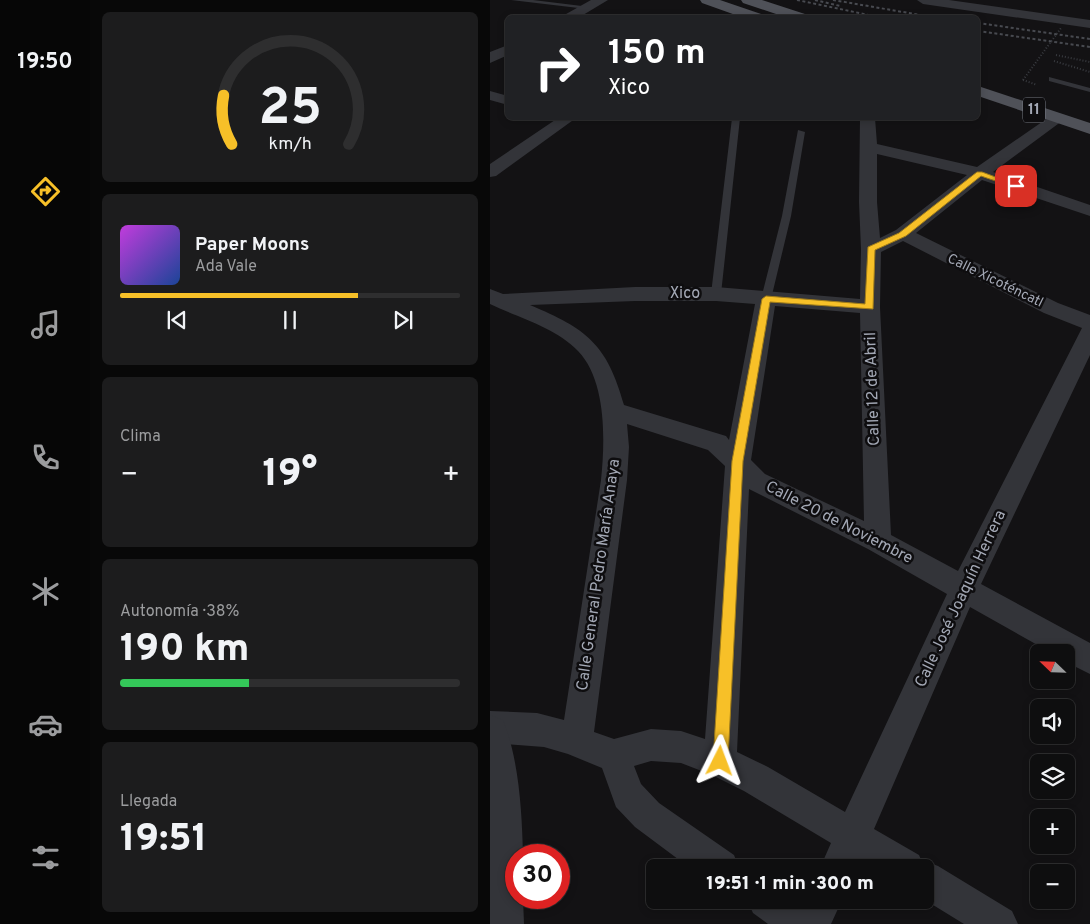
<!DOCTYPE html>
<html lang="es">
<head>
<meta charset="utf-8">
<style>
	body { margin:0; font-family:Overpass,sans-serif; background:#1c1c1d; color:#f1f3f6; height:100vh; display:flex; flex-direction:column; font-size:19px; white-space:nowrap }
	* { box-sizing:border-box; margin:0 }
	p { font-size:16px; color:#9b9c9e }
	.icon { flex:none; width:28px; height:28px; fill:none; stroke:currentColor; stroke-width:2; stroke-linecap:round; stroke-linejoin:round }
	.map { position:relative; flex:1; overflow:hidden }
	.side { display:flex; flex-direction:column; gap:12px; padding:12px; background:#080808; width:400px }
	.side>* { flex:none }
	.guide { position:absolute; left:15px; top:15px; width:475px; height:105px; border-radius:8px; box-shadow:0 2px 8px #0003,0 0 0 1px #2e2e2f; background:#202124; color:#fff; overflow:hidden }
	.needle { width:32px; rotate:293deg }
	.buttons { position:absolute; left:540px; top:644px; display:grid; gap:10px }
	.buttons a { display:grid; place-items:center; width:45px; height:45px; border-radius:8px; background:#0e0e0f; box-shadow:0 2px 8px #0003,0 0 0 1px #2e2e2f; font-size:25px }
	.speed { position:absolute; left:15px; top:844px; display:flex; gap:10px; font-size:25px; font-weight:700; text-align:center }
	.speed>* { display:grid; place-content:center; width:65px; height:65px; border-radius:50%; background:#0e0e0f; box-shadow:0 2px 8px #0003,0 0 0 1px #2e2e2f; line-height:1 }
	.speed .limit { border:8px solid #d22; background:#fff; color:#111 }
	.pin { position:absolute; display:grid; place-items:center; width:42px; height:42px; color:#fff; margin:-21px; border-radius:10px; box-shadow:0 2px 8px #0006 }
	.me { position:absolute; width:55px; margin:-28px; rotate:3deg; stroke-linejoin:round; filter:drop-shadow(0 0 4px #0008) }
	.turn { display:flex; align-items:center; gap:18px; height:105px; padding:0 20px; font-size:22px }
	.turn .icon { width:65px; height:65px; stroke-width:2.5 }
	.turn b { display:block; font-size:35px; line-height:42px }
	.big { font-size:38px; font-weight:800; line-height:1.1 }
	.side .widget { flex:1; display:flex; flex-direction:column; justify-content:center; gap:8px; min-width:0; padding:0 18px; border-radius:8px; background:#1c1c1d }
	.side .dial { align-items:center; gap:0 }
	.dial svg { height:130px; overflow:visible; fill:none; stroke:#2e2e2f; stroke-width:7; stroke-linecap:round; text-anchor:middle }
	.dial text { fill:#f1f3f6; stroke:none }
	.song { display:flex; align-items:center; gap:15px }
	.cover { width:60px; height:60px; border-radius:8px; background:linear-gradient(135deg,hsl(290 70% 55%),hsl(220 70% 35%)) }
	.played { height:5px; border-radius:2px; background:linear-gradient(90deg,#f7c028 70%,#2e2e2f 70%) }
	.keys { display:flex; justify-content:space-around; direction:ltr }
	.heat { display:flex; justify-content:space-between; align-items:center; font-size:28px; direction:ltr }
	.charge { height:8px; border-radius:4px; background:linear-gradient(90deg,#34c759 38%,#2e2e2f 0) }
	.trip { position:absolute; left:156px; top:859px; width:288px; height:50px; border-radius:8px; background:#0e0e0f; box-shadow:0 2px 8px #0003,0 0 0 1px #2e2e2f; font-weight:800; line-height:50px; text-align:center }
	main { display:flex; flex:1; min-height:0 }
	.tab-bar { display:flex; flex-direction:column; width:90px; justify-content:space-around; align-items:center; background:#060606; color:#9b9c9e }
	.tab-bar .icon { width:35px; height:35px }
	.tab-bar .on { color:#f7c028 }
	.tab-bar b { font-size:22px; color:#f1f3f6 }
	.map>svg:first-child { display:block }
</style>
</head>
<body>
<main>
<nav class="tab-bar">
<b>19:50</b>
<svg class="icon on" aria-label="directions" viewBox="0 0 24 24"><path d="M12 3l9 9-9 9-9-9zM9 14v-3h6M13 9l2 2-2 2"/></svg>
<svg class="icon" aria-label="music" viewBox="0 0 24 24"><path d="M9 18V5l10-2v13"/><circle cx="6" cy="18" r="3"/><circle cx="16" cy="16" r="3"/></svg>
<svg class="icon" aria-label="phone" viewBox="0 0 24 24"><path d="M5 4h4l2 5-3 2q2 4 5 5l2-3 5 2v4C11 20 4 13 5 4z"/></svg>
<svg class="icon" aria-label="climate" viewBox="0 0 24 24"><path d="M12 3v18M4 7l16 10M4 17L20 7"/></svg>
<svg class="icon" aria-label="car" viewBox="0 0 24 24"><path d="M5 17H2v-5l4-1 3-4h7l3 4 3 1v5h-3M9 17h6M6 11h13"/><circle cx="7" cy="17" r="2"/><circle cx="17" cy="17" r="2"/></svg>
<svg class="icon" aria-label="filters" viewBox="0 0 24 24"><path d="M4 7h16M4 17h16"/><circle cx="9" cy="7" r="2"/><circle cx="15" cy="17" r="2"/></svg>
</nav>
<section class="side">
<div class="widget dial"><svg viewBox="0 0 100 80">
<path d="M14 69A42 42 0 1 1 86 69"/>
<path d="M14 69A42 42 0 0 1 9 39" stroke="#f7c028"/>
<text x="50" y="56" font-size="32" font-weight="700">25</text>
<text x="50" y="72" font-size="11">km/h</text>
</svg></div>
<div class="widget">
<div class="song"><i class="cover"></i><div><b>Paper Moons</b><p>Ada Vale</p></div></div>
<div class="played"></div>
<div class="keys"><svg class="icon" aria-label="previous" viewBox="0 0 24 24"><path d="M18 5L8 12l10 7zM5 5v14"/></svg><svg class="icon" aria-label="pause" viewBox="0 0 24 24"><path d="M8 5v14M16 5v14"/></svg><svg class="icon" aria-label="next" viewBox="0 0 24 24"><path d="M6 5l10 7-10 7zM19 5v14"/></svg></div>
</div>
<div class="widget"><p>Clima</p>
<div class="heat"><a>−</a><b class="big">19°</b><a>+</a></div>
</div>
<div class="widget"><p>Autonomía · 38%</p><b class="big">190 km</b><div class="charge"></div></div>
<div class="widget"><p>Llegada</p><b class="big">19:51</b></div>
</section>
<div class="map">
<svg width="600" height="924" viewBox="0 0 600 924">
	<rect width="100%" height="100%" fill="#131214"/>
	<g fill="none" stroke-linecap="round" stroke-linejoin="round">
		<path stroke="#393b40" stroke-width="2" stroke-dasharray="1 2" stroke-linecap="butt" d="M566,55L600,62
			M564,61L600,72
			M533,80L547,85"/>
		<path fill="#333439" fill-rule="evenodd" d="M21,0H43L100,7L97,9Z
			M559,77L600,88V92L559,81Z
			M242,118H250L231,294L226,297L221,294Z
			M308,130L315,132L301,216L281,299L276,302L271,299L292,216Z"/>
		<path fill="#333439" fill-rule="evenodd" d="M427,0H459L600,20V28L433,4Z
			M0,91L18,96V105L0,100Z
			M567,113L572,115L575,118L572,121L503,172L600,205V216L492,180L426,233L568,303L600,315V355L491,584L600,643V674L576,662V652H560L480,607L384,829L429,855L432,862L435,861L448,866L522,911L528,924H474L435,900V868H381L370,861L367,868H330L341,843L254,791L222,775L191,763L161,761L144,766L151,784L169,803L244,855L249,868H200L145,827L126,807L112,768L78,754L54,747L0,743V711L47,713L74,720L111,480C115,442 117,381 88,351C65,327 29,318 0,304V289L13,294L145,287H226L370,299L371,249L369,202L370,118H385L387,144L487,167L562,115ZM387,154L477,175L406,230L390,238L387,202ZM413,241L554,313L592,328L468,571L401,535L390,307L391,252ZM145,301H226L265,304L239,440L236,436L134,405C117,344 97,329 40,305ZM285,306L370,313L374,521L275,474L261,460ZM137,424L218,450L235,466L215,739L191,731L161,729L124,739L104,732L137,480L139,447ZM259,489L378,549L457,594L355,812L278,767L247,752Z
			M68,118H86L6,176L0,177V164Z
			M257,900H308L312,903L313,900H352L341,924H278L263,913Z"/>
		<path fill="#333439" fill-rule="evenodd" d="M101,0H118L88,18H69Z
			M18,45V55L0,63V52Z
			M0,715L13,720C29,759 32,813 33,855H26V898H33L34,924H0Z"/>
		<path fill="#4f5158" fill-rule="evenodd" d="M210,0H230L274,15L276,18H254L212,3Z
			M251,0H272L318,15L320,18H298L253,3Z
			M488,86L600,123V134L488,96Z"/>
		<path stroke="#484a50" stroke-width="2" stroke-dasharray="3 2.5" stroke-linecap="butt" d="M307,0L393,18
			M325,0L350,6
			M343,0L448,18
			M488,23L600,39
			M488,31L600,47"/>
		<path stroke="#393b40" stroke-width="2" stroke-dasharray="1 2" stroke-linecap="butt" d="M533,80L571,28"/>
	</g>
	<path fill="#f7c028" stroke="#a17d1a" d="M487,172H492L530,186L526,188L491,176L416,236L385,250L383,309L280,302L253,461L238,761L236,767L230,769L225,767L223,761L242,461L272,299L276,296L375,304L378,247L409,233Z"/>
	<g text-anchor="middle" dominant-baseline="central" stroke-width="5" stroke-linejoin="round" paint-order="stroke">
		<g font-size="14" fill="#a3a8b5" stroke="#0e0d0f">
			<text transform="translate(505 281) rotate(26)">Calle Xicoténcatl</text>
		</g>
		<rect fill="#0e0d0f" stroke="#767a83" stroke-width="1" x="533" y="97.5" width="22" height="25" rx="4"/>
		<g font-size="15" font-weight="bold" fill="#a3a8b5">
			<text x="544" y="110">11</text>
		</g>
		<g font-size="16" fill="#a3a8b5" stroke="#0e0d0f">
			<text x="195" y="294">Xico</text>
			<text transform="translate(383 389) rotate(-92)">Calle 12 de Abril</text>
			<text transform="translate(349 523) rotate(27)">Calle 20 de Noviembre</text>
			<text transform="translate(109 575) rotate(-82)">Calle General Pedro María Anaya</text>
			<text transform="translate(471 599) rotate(-65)">Calle José Joaquín Herrera</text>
		</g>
	</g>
</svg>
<div class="buttons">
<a><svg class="needle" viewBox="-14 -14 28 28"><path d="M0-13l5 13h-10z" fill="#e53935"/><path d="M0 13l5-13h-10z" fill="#9b9c9e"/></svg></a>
<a><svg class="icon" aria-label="sound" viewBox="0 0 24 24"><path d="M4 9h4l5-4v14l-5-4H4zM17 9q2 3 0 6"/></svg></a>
<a><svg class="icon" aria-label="layers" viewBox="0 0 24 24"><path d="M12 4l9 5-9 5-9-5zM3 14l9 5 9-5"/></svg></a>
<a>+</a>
<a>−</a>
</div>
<div class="speed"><div class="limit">30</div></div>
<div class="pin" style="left:526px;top:186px;background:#d93025"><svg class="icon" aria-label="arrive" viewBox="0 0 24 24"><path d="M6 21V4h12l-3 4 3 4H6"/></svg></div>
<svg class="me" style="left:230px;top:761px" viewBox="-20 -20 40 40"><path d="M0-17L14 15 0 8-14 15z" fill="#f7c028" stroke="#fff" stroke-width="4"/></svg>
<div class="trip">19:51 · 1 min · 300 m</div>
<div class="guide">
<div class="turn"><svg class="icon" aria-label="right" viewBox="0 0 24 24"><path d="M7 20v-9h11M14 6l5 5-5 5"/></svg><div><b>150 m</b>Xico</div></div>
</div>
</div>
</main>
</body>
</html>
